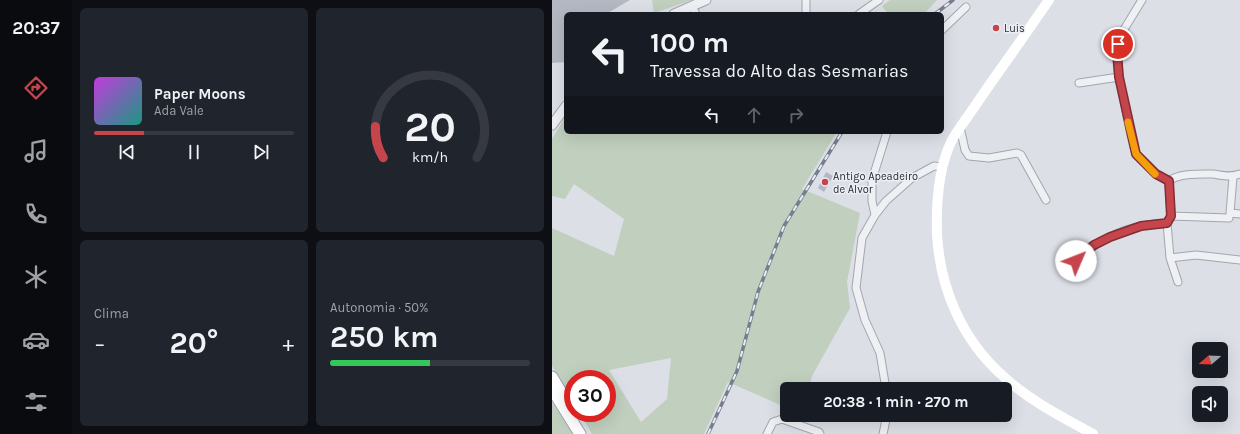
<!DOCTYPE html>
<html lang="pt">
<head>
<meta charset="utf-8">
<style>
	body { margin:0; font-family:Karla,sans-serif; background:#20242c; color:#f1f3f6; height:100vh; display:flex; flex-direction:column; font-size:15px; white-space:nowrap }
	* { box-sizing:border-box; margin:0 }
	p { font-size:13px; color:#9ea1a6 }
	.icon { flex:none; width:22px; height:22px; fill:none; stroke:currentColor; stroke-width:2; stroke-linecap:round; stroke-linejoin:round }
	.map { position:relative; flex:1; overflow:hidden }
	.side { display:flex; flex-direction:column; gap:8px; padding:8px; background:#0d0f14; width:480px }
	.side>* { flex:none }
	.guide { position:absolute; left:12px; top:12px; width:380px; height:122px; border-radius:6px; box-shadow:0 4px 16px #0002; background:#171b24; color:#f1f3f6; overflow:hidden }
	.needle { width:26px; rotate:251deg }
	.tools { position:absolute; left:640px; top:342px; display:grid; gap:8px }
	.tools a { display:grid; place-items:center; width:36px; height:36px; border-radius:6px; background:#171b24; box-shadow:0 4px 16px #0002; font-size:20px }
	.speed { position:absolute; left:12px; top:370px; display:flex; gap:8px; font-size:20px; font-weight:700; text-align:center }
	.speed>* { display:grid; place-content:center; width:52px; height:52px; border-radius:50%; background:#171b24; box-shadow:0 4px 16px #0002; line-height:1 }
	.speed .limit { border:6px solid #d22; background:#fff; color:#111 }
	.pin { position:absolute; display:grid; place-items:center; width:34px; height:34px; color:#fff; margin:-17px; border:2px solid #fff; border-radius:50%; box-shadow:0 1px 4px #0007 }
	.me { position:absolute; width:44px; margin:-22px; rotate:46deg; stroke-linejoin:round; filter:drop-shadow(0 0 3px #0008) }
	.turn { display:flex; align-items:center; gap:14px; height:84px; padding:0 20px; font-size:18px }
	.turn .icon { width:52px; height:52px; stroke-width:2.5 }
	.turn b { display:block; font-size:28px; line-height:34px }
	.lanes { display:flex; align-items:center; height:38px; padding:0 20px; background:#0003; justify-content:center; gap:20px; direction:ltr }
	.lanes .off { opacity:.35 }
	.big { font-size:30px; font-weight:700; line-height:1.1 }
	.side .card { flex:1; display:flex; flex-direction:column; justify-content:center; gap:6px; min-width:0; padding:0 14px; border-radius:6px; background:#20242c }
	.side .dial { align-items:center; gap:0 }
	.dial svg { height:104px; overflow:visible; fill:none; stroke:#363941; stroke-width:7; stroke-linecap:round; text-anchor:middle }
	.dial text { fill:#f1f3f6; stroke:none }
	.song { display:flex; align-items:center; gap:12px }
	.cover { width:48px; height:48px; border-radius:6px; background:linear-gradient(135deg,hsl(290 70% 55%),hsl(170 70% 35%)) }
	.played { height:4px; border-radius:2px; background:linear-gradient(90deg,#c6454d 25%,#363941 25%) }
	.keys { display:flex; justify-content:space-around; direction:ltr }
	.heat { display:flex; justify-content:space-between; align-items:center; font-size:22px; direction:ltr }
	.charge { height:6px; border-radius:3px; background:linear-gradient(90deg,#34c759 50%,#363941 0) }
	.side .tiles { flex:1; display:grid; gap:8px; grid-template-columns:repeat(2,1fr) }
	.trip { position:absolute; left:228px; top:382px; width:232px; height:40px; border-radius:6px; background:#171b24; box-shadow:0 4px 16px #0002; font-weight:700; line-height:40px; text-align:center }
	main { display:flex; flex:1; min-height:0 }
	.tab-bar { display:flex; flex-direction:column; width:72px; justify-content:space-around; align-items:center; background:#090b0e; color:#9ea1a6 }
	.tab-bar .icon { width:28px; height:28px }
	.tab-bar .current { color:#c6454d }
	.tab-bar b { font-size:18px; color:#f1f3f6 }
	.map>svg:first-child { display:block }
</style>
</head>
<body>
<main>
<nav class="tab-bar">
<b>20:37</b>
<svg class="icon current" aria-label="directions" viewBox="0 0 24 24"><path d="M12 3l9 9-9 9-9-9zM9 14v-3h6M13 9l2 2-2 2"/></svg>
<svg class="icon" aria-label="music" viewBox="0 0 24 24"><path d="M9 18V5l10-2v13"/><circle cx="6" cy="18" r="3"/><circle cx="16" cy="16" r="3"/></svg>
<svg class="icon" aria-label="phone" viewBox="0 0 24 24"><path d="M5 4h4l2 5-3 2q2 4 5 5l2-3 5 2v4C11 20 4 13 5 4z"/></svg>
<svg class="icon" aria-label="climate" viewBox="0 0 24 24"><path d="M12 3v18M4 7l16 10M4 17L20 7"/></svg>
<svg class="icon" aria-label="car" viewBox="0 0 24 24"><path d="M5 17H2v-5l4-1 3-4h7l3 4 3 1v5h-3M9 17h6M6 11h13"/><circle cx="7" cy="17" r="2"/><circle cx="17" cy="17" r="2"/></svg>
<svg class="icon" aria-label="filters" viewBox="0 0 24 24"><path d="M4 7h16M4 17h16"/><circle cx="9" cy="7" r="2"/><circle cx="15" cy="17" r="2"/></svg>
</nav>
<section class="side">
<div class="tiles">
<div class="card">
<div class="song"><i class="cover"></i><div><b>Paper Moons</b><p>Ada Vale</p></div></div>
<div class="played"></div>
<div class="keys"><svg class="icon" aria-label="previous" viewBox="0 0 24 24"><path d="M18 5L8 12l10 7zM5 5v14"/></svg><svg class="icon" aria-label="pause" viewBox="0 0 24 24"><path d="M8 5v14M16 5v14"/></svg><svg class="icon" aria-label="next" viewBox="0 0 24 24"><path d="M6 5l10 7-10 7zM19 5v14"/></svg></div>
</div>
<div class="card dial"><svg viewBox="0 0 100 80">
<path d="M14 69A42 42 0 1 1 86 69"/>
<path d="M14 69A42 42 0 0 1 8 45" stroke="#c6454d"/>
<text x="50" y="56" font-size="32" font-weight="700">20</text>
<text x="50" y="72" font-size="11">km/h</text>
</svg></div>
<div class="card"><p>Clima</p>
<div class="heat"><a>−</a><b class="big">20°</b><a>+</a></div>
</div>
<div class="card"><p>Autonomia · 50%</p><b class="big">250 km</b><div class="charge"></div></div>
</div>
</section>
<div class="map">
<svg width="688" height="434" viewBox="0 0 688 434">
	<rect width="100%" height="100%" fill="#dcdfe6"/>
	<path fill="#c0cfbe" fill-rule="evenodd" d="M100,0H140L102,13Z
		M338,0H385L372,14H336L330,6Z
		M14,116V132H285L250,189L308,213L295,282L298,308L260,376L257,389H235V408L176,382L152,434H40L28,413H55V379H21V402L0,366V228L62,256L72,219L22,184L13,199L0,196V139ZM119,358L115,399L89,422L57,370Z
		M0,402L21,434H0Z"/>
	<path fill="#b4b8c2" d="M0,0H78L54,14H14V62L0,63Z
		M274,172L281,176L272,192L266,188Z"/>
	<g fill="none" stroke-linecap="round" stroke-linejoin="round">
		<g stroke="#a2a6af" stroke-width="9">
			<path id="minor" d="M590,0L568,36L565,53L567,77L579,135L584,155L604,174L617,181C627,173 648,174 660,174C670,175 678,178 688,174
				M140,6L144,14
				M254,14V0
				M307,14L327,0
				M390,30L414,7
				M527,83L567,77
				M408,127L413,150L417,156L437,158L465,153L469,155L494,200
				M681,177L678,213L688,214
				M617,181L619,216L615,223L618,258L644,255L688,260
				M323,215L320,201V180L335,132
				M619,216L677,218
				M618,258L626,282
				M530,267L524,261L525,258C543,244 567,230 590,226C598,224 607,224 615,223
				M334,389L328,353L313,320L304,288L310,238L323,215L334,201L360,178L382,166L391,167
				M215,434L221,422L230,419L267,432L268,434
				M331,434L335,415"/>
		</g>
		<g stroke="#a2a6af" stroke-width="11">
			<path id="tertiary" d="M122,14L154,0
				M0,125L14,106"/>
		</g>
		<g stroke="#9ca2b1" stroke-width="13">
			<path id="primary" d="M0,377L10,394
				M0,389L28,434"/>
		</g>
		<use href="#minor" stroke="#eff0f4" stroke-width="7"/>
		<use href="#tertiary" stroke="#eff0f4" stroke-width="9"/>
		<path stroke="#fff" stroke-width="10" d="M497,0C479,26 461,52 443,77C433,91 424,105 414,119C409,126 403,134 399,142C386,170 384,203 385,234C388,289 410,340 452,377C478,401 510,417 541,434"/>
		<use href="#primary" stroke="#fff" stroke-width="11"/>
		<g stroke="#767d8e" stroke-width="3.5">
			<path id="rail" d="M383,14L401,0
				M156,434L185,371L206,292L232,226L290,132"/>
		</g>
		<use href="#rail" stroke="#ebeef3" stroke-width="2" stroke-dasharray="6" stroke-linecap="butt"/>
	</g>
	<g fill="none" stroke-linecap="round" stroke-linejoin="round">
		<g stroke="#812d32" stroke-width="10">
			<path id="route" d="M524,261L525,258L542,245L558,237L589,226L615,223L619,216L617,181L604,174L584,154L567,77L565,53L566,44"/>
		</g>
		<use href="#route" stroke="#c6454d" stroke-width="7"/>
		<path stroke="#f59e0b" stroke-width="7" d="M576,122L584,154L603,174"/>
	</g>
	<g fill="#c6454d" stroke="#ebeef3" stroke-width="1.5">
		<circle cx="444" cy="28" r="4"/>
		<circle cx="273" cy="182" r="4"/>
	</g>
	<g text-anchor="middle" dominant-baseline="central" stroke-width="3" stroke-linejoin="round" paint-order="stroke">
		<g font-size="11" fill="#272c3b" stroke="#ebeef3" text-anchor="start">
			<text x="452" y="28">Luis</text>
			<text x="281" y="176">Antigo Apeadeiro<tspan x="281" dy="13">de Alvor</tspan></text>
		</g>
	</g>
</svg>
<div class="tools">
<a><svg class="needle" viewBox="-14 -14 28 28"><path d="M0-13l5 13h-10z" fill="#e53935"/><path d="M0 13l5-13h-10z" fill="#9ea1a6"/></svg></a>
<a><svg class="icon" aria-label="sound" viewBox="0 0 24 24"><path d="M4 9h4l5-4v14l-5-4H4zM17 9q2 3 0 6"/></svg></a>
</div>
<div class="speed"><div class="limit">30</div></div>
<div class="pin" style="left:566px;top:44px;background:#d93025"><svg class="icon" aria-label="arrive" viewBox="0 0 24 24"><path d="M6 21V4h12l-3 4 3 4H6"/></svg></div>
<svg class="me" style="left:524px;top:261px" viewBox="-20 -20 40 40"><circle r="19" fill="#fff"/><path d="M0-13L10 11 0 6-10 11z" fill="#c6454d"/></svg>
<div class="trip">20:38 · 1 min · 270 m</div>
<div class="guide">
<div class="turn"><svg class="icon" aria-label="left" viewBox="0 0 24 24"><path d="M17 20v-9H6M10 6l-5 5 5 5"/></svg><div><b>100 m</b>Travessa do Alto das Sesmarias</div></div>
<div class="lanes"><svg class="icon" aria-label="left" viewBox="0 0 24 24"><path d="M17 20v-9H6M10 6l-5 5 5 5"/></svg><svg class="icon off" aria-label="ahead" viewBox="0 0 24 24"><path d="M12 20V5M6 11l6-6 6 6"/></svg><svg class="icon off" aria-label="right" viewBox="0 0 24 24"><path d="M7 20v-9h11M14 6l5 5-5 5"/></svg></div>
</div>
</div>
</main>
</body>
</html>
